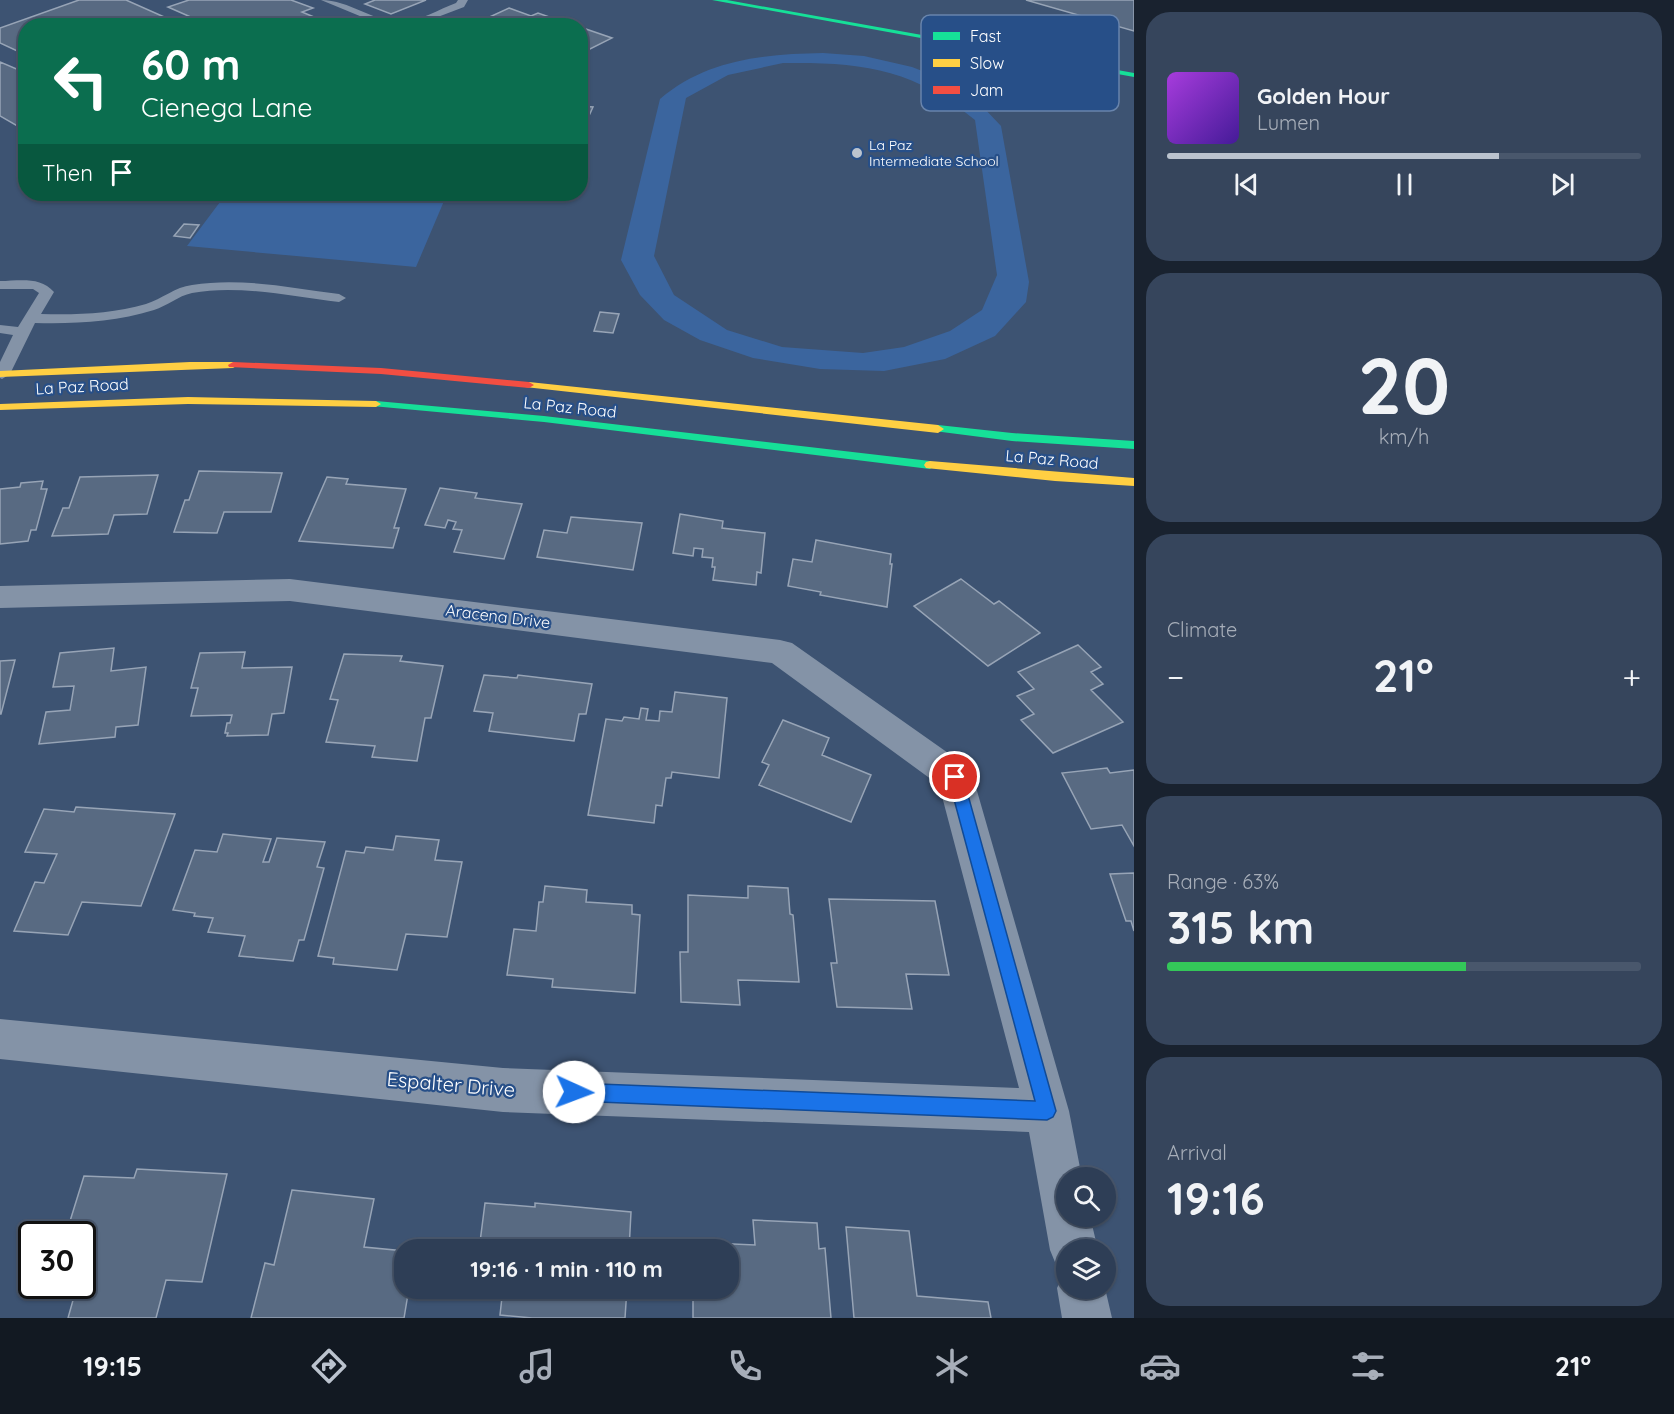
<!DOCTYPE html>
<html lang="en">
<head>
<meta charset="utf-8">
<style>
	body { margin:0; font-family:Quicksand,sans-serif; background:#36455c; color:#f1f3f6; height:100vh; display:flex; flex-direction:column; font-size:22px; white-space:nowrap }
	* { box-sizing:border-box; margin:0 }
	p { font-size:20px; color:#a7aeb9 }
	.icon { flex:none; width:33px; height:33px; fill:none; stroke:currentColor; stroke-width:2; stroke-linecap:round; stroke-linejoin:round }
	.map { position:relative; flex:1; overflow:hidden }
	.side { display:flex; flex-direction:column; gap:12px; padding:12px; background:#19222f; width:540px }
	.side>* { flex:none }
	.top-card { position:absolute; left:18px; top:18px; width:570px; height:183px; border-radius:24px; box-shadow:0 2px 4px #0004,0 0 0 2px #49576c; background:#0b6e4f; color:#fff; overflow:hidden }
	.controls { position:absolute; left:1056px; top:1167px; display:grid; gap:12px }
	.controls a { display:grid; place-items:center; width:60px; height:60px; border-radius:50%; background:#2e3e56; box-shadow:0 2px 4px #0004,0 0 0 2px #49576c; font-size:30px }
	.speed { position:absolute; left:18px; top:1221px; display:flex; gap:12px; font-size:30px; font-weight:700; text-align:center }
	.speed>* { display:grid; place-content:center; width:78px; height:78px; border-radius:50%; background:#2e3e56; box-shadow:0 2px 4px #0004,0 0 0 2px #49576c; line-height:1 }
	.speed .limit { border:3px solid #111; border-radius:9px; background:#fff; color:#111 }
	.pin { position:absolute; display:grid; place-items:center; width:51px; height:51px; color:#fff; margin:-26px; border:3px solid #fff; border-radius:50%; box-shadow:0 2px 6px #0007 }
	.me { position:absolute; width:66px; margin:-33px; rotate:92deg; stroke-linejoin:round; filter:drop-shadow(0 0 4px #0008) }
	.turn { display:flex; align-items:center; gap:21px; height:126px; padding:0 24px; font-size:27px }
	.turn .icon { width:78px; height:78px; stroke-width:2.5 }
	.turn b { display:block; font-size:42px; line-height:51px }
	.then { display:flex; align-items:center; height:57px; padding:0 24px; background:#0003; gap:12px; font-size:22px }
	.big { font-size:45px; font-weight:800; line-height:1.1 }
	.side .card { flex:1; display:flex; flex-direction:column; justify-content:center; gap:9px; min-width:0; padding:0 21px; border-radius:24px; background:#36455c }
	.side .dial { align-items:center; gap:0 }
	.dial b { font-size:78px; line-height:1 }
	.song { display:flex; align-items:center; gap:18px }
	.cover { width:72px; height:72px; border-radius:9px; background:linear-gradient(135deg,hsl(280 70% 55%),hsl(260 70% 35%)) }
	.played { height:6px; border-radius:3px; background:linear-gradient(90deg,#bbc3ce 70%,#49576c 70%) }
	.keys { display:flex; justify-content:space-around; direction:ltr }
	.heat { display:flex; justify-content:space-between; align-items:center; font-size:33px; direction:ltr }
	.charge { height:9px; border-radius:4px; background:linear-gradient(90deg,#34c759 63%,#49576c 0) }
	.trip { position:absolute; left:394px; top:1239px; width:345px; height:60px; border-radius:24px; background:#2e3e56; box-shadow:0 2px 4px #0004,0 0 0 2px #49576c; font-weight:800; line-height:60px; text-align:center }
	.tabs { display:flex; height:96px; justify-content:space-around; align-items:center; background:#121922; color:#a7aeb9 }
	.tabs .icon { width:42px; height:42px }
	.tabs .selected { color:#bbc3ce }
	.tabs b { font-size:27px; color:#f1f3f6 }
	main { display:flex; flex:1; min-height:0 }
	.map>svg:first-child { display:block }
</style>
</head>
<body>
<main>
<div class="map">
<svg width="1134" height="1318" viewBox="0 0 1134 1318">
	<rect width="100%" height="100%" fill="#3d5372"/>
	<path fill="#3b659e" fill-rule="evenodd" d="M823,53L864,56L912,67L950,82L983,107L1001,126L1029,282L1026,302L995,336L945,359L884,371L820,369L753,358L700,340L664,320L640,295L621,260L660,99C706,59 765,54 823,53ZM783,63C861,62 913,68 975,120L997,275L982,310L950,331L904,347L863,353L782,347L727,330L674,295L654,256L686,98L728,75Z
		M226,194H447L416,267L187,246Z"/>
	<path fill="#586a82" stroke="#97a4b6" stroke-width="1.5" d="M79,0H126L162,16L136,26H26V55L0,43V28Z
		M189,0H291L313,8L302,12L333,25L211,26L168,7Z
		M375,0H426L391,14L365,4Z
		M1026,0H1134V31Z
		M509,8L531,16L538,13L575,26H470Z
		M580,27L612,38L580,54Z
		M0,62L26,73V131L0,116Z
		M580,106L593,107L588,118L580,117Z
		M184,224L199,225L190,238L174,236Z
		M600,312L619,314L613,333L594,331Z
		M199,471L282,473L271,512H224L217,533L174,532L185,500H189Z
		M158,475L147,514L114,515L108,534L52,536L63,508H69L80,477Z
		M327,477L348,479L346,484L406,489L394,528H399L393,548L299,541Z
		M43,481L41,489H47L36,530H31L28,541L0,544V489L20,487L21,483Z
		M440,488L477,493L475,498L522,504L504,559L454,552L462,530L453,529L456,522L448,520L445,528L425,525Z
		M680,514L723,521L722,528L765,533L761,573L757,572L756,585L713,580L715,567H712L713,558L702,557L703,549L694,548L693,556L673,553Z
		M571,517L642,523L633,570L537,557L544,530L567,533Z
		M816,540L891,554L890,564H892L887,607L820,595L821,592L788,586L793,559L812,562Z
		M961,579L994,604L999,601L1040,633L988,666L914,606Z
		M1078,645L1101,667L1091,672L1103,684L1091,690L1123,722L1053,753L1021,720L1034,714L1017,696L1034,689L1018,672Z
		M114,648L111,671L146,667L138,725L116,727L115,737L39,744L46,712L70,710L74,686L53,687L60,653Z
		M245,652L242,668L292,667L284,713L272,714L268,735L227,736L228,733H225L227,723H230L232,715L191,716L198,688H191L200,653Z
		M344,654L402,656L400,661L443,666L431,718H425L417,761L372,757L375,746L326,742L338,700L330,699Z
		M15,660L1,714H0V661Z
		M484,675L517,678L518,675L592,684L586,714H579L574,741L489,731L493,713L474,711Z
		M675,692L727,698L719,778L672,772L671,778H666L662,806L656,805L654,823L588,815L606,719L622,721L624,717L639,719L641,708L648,709L646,720L659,721L660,711L672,712Z
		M783,720L829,738L822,755L871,775L851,822L759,785L769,765L762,762Z
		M1107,768L1110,773L1134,770V846L1122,825L1091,829L1062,773Z
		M76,807L175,814L141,906L82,902L68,935L14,931L35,882L44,883L57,854L25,852L44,809L74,812Z
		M223,834L271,839L263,862H269L277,838L325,842L317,867L324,868L304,940H299L293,961L239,956L245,936L208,932L213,918L194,916L195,913L173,910L195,850L217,852Z
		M396,836L439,840L435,860L462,862L447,937L406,934L397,970L333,964L334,958L318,956L346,851L364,853L366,847L393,850Z
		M1134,873V931L1131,921H1126L1110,874Z
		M545,886L587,890L586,902L632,905V914L640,915L635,993L552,987L553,979L507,975L514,929L536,931L539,902H543Z
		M748,886L788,888L790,914L793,915L799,982L738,980L740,1005L681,1002L680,952H688V895L748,898Z
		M829,899L935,901L949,975L906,974L912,1009L837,1007L831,963H837Z
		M137,1169L227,1174L202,1282L166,1280L156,1318H68L77,1286H82V1267L86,1255H82V1234H66L84,1176L134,1178Z
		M292,1190L374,1199L364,1247L405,1251V1288H409L404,1318H251L265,1263L274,1265Z
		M485,1203L535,1207V1203L631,1212L629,1250H479Z
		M753,1220L817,1223L819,1249L825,1248L831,1318H693V1288H729V1250H711V1243L755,1245Z
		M846,1227L909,1231L917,1296L988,1302L991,1318H854Z
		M503,1288H627L625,1318H532L500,1315Z"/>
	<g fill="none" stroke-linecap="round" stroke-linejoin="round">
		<path fill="#8493a7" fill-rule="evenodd" d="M321,0C350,0 374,23 403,22C419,21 440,9 456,3L458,0H468L464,7L414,26H384Z
			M0,281C19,281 40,276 54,292L41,314C75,315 112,314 146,304C162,299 175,287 192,285C241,277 291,288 339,294L346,298L339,302C292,297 239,284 192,293C178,296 167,306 154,310C115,322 75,324 35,323L10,374L2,379L0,378V362L13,335L0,333V325L18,327L39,293L33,289H0Z"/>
		<path fill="#8493a7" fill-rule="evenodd" d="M290,579L780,640L792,643L968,767L973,777L1069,1111L1082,1178H1066V1216H1090L1098,1250H1066V1288H1105L1112,1318H1062L1057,1288L1066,1270L1057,1267L1050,1250L1029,1132L503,1112L0,1059V1019L503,1068L1019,1088L939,785L772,663L290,601L0,608V586Z"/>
		<path fill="#16e098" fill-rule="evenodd" d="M712,0H727L1134,73V77Z
			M376,401L544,416L930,461L936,465L930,469L544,422L372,406L371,404Z
			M938,425L1012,433L1134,441V449L1012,441L934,431V427Z"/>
		<path fill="#ffcf43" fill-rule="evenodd" d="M190,362H233L238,365L233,368L0,377V371Z
			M529,382L938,425L944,429L938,433L525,387V383Z
			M188,397L376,401L381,404L376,407L188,404L0,410V404Z
			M930,461L1134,478V486L1055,481L926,468L924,465L926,462Z"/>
		<path fill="#f24e42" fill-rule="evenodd" d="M233,362L381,368L529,382L534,385L529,388L381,374L229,367L228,365Z"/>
	</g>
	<path fill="#1a73e8" stroke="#114b97" stroke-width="1.5" d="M955,771L960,773L963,777L1056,1111L1053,1117L1047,1120L574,1101L567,1099L565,1092L567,1086L574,1083L1035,1101L948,777L950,773Z"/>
	<circle fill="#bbc3ce" stroke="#274f88" stroke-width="2" cx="857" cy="153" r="6"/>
	<g text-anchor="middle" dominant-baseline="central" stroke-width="4.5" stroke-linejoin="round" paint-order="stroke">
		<g font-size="14" fill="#fff" stroke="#274f88" text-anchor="start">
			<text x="869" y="145">La Paz<tspan x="869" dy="16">Intermediate School</tspan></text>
		</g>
		<g font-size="16" fill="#fff" stroke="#274f88">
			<text transform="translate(82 386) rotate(-3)">La Paz Road</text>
			<text transform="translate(570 407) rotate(6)">La Paz Road</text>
			<text transform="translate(1052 459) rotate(5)">La Paz Road</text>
			<text transform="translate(498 616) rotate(7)">Aracena Drive</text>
		</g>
		<g font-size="20" fill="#fff" stroke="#274f88">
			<text transform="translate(451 1084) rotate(5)">Espalter Drive</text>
		</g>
	</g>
	<rect x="921" y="15" width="198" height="96" rx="9" fill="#274f88" stroke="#6884ac" stroke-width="1.5"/>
	<rect x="933" y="32" width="27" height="8" fill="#16e098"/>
	<rect x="933" y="59" width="27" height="8" fill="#ffcf43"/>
	<rect x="933" y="86" width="27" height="8" fill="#f24e42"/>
	<g font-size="16" fill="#fff">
		<text x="970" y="42">Fast</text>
		<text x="970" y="69">Slow</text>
		<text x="970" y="96">Jam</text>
	</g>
</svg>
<div class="controls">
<a><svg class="icon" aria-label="search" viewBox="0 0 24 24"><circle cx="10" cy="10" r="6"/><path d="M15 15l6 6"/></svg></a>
<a><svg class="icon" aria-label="layers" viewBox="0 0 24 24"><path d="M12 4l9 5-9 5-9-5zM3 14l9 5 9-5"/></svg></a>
</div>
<div class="speed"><div class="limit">30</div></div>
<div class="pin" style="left:955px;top:777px;background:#d93025"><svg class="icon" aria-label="arrive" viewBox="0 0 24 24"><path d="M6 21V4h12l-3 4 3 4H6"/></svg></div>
<svg class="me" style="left:574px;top:1092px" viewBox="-20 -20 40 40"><circle r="19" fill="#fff"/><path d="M0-13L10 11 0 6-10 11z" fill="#1a73e8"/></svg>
<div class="trip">19:16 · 1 min · 110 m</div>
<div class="top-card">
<div class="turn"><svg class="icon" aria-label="left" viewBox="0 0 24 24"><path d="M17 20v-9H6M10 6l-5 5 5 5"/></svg><div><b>60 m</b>Cienega Lane</div></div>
<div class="then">Then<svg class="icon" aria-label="arrive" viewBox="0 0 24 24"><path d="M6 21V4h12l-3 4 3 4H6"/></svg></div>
</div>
</div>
<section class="side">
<div class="card">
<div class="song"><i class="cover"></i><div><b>Golden Hour</b><p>Lumen</p></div></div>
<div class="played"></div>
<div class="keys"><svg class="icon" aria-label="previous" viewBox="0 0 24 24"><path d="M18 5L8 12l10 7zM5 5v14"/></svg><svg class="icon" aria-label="pause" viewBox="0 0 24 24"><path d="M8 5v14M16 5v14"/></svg><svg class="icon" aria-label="next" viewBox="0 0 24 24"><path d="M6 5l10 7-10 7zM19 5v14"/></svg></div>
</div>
<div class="card dial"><b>20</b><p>km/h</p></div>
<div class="card"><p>Climate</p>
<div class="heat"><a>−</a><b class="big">21°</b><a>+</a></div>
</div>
<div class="card"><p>Range · 63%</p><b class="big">315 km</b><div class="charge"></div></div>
<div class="card"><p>Arrival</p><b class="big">19:16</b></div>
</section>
</main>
<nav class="tabs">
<b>19:15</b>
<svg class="icon selected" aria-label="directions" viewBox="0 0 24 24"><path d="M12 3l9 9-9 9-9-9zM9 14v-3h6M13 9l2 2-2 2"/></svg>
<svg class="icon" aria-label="music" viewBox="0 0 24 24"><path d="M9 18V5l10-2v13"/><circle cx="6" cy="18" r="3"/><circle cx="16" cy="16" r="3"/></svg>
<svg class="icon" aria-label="phone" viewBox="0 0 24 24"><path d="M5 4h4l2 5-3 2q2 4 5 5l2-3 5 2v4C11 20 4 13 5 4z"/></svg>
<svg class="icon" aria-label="climate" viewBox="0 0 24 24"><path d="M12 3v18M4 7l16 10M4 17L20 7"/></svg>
<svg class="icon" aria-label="car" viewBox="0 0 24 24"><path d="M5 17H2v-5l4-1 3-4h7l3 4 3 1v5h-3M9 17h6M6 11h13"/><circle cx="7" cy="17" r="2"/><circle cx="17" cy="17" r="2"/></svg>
<svg class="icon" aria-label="filters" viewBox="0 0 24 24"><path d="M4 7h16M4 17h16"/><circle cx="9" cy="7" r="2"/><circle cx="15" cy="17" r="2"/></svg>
<b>21°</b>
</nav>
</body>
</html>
